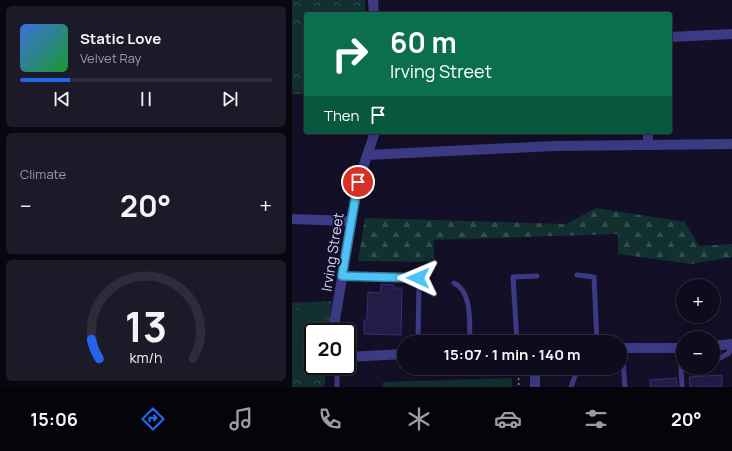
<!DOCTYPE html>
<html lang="en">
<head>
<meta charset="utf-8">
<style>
	body { margin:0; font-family:Manrope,sans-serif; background:#1c1929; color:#f1f3f6; height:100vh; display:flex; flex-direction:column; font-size:15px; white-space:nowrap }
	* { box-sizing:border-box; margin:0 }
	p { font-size:13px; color:#9b9ba3 }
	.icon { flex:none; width:22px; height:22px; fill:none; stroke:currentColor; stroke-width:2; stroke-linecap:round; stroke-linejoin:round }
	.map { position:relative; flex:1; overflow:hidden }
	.sheet { display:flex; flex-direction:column; gap:6px; padding:6px; background:#08060f; width:292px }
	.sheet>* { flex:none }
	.banner { position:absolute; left:12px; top:12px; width:368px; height:122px; border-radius:4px; box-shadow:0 4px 16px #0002,0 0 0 1px #2e2b3b; background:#0b6e4f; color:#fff; overflow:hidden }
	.fabs { position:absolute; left:384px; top:279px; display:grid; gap:8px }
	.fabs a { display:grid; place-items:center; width:44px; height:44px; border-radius:50%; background:#0e0b1c; box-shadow:0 4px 16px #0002,0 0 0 1px #2e2b3b; font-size:20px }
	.speed { position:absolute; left:12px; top:323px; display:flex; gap:8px; font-size:20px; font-weight:700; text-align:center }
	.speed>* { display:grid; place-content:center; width:52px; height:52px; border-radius:50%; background:#0e0b1c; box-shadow:0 4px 16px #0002,0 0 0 1px #2e2b3b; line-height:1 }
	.speed .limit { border:2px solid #111; border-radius:6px; background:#fff; color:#111 }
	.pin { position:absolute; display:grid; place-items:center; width:34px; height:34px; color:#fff; margin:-17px; border:2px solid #fff; border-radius:50%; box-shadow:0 1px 4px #0007 }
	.me { position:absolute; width:44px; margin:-22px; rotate:271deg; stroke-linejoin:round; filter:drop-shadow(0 0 3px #0008) }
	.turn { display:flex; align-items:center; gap:14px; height:84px; padding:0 20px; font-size:18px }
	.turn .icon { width:52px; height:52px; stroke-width:2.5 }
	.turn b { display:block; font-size:28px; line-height:34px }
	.then { display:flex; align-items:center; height:38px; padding:0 20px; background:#0003; gap:8px; font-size:15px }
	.big { font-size:30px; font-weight:700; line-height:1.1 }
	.sheet .card { flex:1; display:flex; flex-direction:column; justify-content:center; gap:6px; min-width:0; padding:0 14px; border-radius:6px; background:#1c1929 }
	.sheet .dial { align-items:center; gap:0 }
	.dial svg { height:104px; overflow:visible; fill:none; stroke:#2e2b3b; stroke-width:7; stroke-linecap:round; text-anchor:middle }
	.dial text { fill:#f1f3f6; stroke:none }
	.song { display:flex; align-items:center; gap:12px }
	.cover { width:48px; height:48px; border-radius:6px; background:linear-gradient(135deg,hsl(220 70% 55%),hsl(130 70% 35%)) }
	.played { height:4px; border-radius:2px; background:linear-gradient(90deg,#2563eb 20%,#2e2b3b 20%) }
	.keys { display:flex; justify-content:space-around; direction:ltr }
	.heat { display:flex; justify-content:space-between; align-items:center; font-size:22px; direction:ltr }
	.trip { position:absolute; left:105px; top:335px; width:230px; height:40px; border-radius:20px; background:#0e0b1c; box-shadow:0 4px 16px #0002,0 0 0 1px #2e2b3b; font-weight:700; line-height:40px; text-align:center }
	.tabs { display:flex; height:64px; justify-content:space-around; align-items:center; background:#06040b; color:#9b9ba3 }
	.tabs .icon { width:28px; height:28px }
	.tabs .selected { color:#2563eb }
	.tabs b { font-size:18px; color:#f1f3f6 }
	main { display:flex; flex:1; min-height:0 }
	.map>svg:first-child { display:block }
</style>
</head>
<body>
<main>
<section class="sheet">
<div class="card">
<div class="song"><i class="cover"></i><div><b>Static Love</b><p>Velvet Ray</p></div></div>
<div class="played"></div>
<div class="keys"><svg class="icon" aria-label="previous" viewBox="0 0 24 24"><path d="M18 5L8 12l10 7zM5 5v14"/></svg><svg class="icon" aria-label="pause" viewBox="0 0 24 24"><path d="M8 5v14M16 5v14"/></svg><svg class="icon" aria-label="next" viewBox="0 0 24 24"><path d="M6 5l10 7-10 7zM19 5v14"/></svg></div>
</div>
<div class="card"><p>Climate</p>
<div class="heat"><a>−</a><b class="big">20°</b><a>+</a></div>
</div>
<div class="card dial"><svg viewBox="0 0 100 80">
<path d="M14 69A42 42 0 1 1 86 69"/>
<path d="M14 69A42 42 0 0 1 8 54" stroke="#2563eb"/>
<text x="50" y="56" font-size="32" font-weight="700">13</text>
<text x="50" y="72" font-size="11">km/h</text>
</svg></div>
</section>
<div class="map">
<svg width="440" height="387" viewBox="0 0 440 387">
	<defs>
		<pattern id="forest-firs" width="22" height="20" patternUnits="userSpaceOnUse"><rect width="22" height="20" fill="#12302f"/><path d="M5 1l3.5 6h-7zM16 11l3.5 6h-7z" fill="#344d4e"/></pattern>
		<pattern id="park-crowns" width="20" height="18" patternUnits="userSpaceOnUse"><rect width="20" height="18" fill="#12302f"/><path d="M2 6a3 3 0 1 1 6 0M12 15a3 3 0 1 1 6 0" fill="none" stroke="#344d4e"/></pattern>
	</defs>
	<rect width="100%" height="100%" fill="#130f26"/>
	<path fill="url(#forest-firs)" d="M304,208L393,222L407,246L440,244V257L399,264L326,254V234L141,240L143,262L66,261L73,218L274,224Z"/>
	<path fill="url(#park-crowns)" d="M0,0H73V14H14V94H0Z
		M40,301L37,332H21V366H35L32,387H0V303Z"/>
	<path fill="#12302f" d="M33,4L42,6L50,14H18L26,6Z
		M14,18V75L0,62V33Z
		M34,308L31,332H21V366H28H0V310Z
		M220,378V387H91V382Z"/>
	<path fill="#241b47" stroke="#3b2d73" d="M89,284L102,285V288H110L109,335L72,334V320H75L76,292L88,293Z
		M430,375V387H398L397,377Z
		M385,378V387H358V380Z"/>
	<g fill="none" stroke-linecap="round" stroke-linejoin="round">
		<path stroke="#2fb8b0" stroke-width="1.5" stroke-dasharray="2 3" stroke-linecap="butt" d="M226,368L227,387"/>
		<path stroke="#3d3a85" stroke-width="5" d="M285,275L302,277L305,342
			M50,276L127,278L126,342
			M162,283C181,292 177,324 178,342
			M225,342L221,277L245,276
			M330,348L333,387
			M388,348L390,387
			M421,358H428L437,353L439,344
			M45,387V366
			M279,387L283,376L282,368"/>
		<path stroke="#3d3a85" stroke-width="10" d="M81,0L82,14
			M378,37L440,34
			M356,144V132
			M75,155L262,146L440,144
			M0,219L59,221
			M41,332L66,182L83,132
			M421,346L440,344
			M328,348H391
			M55,357L112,354
			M243,368V387"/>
	</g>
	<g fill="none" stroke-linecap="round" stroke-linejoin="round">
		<g stroke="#337fa1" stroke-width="10">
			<path id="route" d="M66,182L50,276L126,278"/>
		</g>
		<use href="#route" stroke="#4fc3f7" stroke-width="7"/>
	</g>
	<g text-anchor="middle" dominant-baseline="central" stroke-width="4" stroke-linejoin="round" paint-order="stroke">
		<g font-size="14" fill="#d9d4ff" stroke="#130f26">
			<text transform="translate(40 252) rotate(-81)">Irving Street</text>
		</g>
	</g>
</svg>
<div class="fabs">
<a>+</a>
<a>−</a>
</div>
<div class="speed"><div class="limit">20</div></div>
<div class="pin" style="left:66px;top:182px;background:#d93025"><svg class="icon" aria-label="arrive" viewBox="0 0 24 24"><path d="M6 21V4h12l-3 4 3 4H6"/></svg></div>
<svg class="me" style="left:126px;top:278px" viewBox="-20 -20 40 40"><path d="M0-17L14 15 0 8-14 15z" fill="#4fc3f7" stroke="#fff" stroke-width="4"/></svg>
<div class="trip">15:07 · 1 min · 140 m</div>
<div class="banner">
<div class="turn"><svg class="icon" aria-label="right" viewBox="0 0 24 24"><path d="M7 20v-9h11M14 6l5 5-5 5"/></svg><div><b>60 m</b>Irving Street</div></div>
<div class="then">Then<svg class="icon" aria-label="arrive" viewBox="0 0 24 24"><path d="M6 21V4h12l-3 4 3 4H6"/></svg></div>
</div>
</div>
</main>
<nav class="tabs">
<b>15:06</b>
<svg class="icon selected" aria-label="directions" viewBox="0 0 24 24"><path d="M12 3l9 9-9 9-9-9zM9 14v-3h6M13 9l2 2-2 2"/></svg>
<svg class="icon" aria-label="music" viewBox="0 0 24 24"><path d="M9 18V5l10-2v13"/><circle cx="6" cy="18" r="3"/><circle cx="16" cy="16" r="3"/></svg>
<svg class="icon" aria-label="phone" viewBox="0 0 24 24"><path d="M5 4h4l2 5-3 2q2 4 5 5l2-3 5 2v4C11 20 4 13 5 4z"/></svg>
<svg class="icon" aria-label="climate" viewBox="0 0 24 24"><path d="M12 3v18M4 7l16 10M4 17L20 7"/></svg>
<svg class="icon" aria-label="car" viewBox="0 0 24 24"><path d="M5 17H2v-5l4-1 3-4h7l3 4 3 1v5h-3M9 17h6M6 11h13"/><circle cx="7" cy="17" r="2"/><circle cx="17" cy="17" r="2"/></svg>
<svg class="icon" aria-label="filters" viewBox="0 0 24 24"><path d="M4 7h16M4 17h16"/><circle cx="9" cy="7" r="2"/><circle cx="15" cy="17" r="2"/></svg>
<b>20°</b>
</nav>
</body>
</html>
